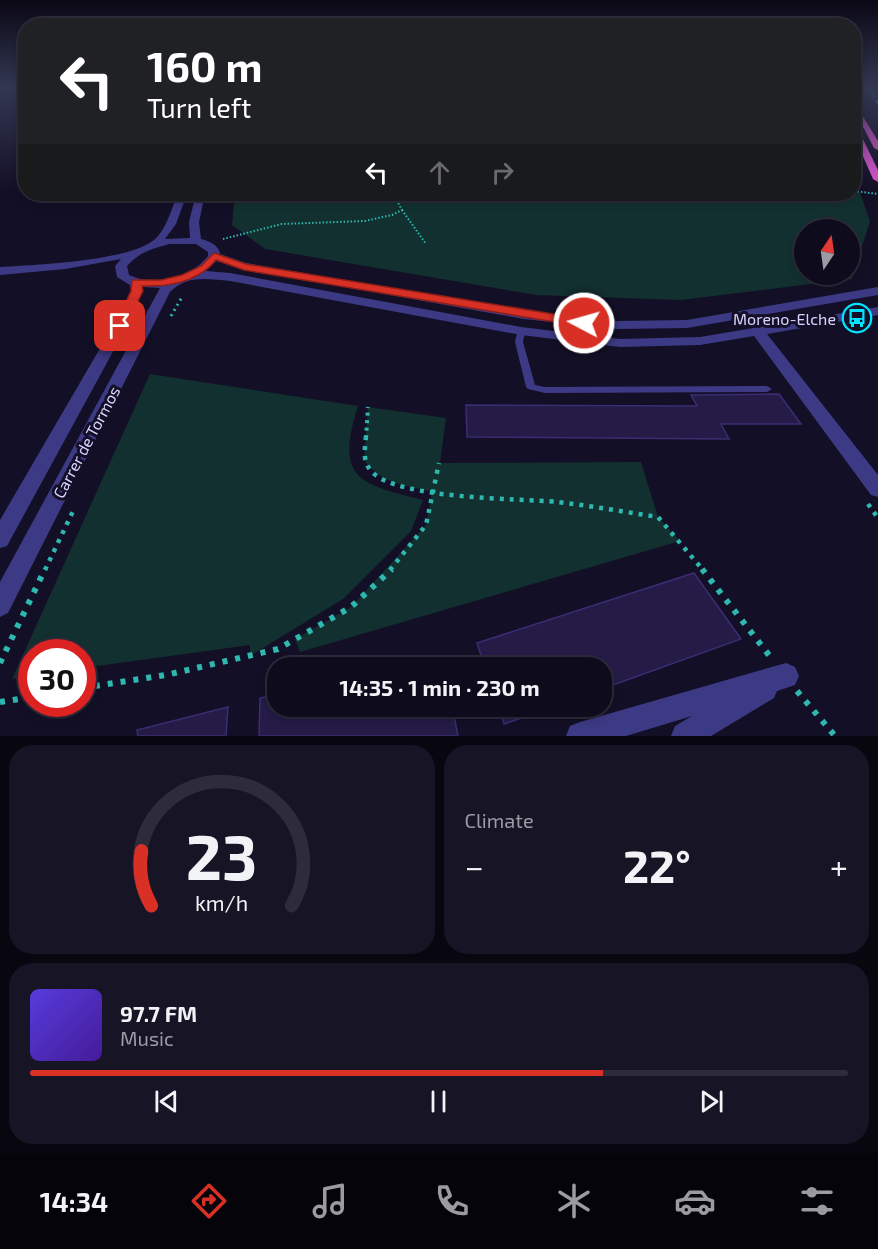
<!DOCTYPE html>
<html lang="en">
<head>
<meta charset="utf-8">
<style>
	body { margin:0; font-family:"Exo 2",sans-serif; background:#171425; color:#f1f3f6; height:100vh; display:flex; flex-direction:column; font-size:22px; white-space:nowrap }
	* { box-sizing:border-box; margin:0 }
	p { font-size:20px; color:#9b9ba3 }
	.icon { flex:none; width:33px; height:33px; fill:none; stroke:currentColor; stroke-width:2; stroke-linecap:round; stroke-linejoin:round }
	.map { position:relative; height:736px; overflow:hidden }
	.sheet { display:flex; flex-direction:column; gap:9px; padding:9px; background:#08060f; flex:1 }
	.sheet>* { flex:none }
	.banner { position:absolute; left:18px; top:18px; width:843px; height:183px; border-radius:24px; box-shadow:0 3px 9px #0003,0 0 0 2px #2e2b3b; background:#202124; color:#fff; overflow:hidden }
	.needle { width:39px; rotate:13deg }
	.fabs { position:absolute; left:794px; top:219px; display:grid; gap:12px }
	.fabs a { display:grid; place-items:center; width:66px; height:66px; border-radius:50%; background:#0e0b1c; box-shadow:0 3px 9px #0003,0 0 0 2px #2e2b3b; font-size:30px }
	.speed { position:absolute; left:18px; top:639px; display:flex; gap:12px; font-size:30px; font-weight:700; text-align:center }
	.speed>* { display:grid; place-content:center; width:78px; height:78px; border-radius:50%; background:#0e0b1c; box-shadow:0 3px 9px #0003,0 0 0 2px #2e2b3b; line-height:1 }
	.speed .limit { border:9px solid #d22; background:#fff; color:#111 }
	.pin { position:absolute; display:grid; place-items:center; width:51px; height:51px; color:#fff; margin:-26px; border-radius:12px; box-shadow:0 3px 9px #0006 }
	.me { position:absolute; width:66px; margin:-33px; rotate:276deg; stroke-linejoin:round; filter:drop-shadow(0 0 4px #0008) }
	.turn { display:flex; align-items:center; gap:21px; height:126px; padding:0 30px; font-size:27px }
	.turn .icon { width:78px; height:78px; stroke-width:2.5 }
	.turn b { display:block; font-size:42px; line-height:51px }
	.lanes { display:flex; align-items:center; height:57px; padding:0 30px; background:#0003; justify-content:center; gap:30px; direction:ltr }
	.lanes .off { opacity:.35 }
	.big { font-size:45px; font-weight:700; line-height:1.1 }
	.sheet .tile { flex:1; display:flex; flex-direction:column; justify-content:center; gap:9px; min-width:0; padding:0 21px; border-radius:24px; background:#171425 }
	.sheet .dial { align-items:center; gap:0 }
	.dial svg { height:156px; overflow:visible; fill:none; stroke:#2e2b3b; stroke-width:7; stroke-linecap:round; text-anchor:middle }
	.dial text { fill:#f1f3f6; stroke:none }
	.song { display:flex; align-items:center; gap:18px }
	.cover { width:72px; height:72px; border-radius:9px; background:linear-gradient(135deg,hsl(250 70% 55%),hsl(260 70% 35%)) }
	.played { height:6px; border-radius:3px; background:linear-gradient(90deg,#d93025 70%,#2e2b3b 70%) }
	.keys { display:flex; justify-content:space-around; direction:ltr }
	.heat { display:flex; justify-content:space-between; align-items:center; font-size:33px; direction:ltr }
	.sheet .tiles { flex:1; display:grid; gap:9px; grid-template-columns:1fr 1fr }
	.tile:last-child { grid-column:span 2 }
	.trip { position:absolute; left:267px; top:657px; width:345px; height:60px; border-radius:24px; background:#0e0b1c; box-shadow:0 3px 9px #0003,0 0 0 2px #2e2b3b; font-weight:700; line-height:60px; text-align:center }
	.tab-bar { display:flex; height:96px; justify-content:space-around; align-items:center; background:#06040b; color:#9b9ba3 }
	.tab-bar .icon { width:42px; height:42px }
	.tab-bar .active { color:#d93025 }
	.tab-bar b { font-size:27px; color:#f1f3f6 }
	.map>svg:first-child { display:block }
</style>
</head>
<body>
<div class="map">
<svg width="878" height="736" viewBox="0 0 878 736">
	<rect width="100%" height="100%" fill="#130f26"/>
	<path fill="#12302f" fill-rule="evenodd" d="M854,176L870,221L852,279L681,300L536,295L265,249L232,225L235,194H854ZM804,230H849V274H804Z
		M150,374L358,406C335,479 358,484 423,500L411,531L343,599L250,656V645L83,668L82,652H32L31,676L12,679Z
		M368,407L446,418L440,463L641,462L658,517L680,541L300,652L295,639L351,607L426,525L432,492C406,485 381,484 364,460Z"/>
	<path fill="#241b47" stroke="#3b2d73" stroke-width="1.5" d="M779,394L801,424H721L729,439L467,437L466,405L697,406L691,395Z
		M694,573L741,639L602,689V668H485L477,643Z
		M278,694V706H452L458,736H259L260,698Z
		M498,706H548V709L504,724Z
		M228,707L226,736H138L137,730Z"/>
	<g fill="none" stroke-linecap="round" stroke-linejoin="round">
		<path stroke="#2fb8b0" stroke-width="1.5" stroke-dasharray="1.5 1.5" stroke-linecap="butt" d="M871,88L878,99"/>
		<path stroke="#2fb8b0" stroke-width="2" stroke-dasharray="1.5 2" stroke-linecap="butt" d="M854,191L878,194
			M402,210L426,244
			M223,239L282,224L365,221L392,215L402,210L393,194"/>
		<path stroke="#2fb8b0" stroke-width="3" stroke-dasharray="2 4" stroke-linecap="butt" d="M171,316L182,297"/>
		<path stroke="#2fb8b0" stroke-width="4" stroke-dasharray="3 4.5" stroke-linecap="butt" d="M366,438L368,407"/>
		<path stroke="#2fb8b0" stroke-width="4.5" stroke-dasharray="4 6" stroke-linecap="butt" d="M366,436C365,450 362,460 371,471C397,500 519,498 558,502C592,506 625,512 658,517L703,570
			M868,504L878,518
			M45,570L74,509
			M390,570L426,525L439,463"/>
		<path stroke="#2fb8b0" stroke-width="6" stroke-dasharray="5 8" stroke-linecap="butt" d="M702,569L772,659
			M0,663L45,569
			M82,688L166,675L278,649L351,607L392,569
			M797,691L835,736
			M0,702L32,697"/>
		<path fill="#3d3a85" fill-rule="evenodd" d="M518,329H521L525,331L523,342L535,385L545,387L767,386L772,389L767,392L545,393L528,389L526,387L515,342Z"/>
		<path fill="#3d3a85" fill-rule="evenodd" d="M178,194H187L176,224L165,239L190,238L189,222L196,194H205L199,222L201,239C209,241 219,245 220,254L246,263L524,311L617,321L687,320L878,287V295L687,328L617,329L524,319L244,269L216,261L206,271L230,273L521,327L620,339L700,337L878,307V315L767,334L878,475V497L871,495L754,336L700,345L620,347L521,335L230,281C208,279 187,275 170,292L8,613L0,617V582L160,288L143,287L127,326L7,546L0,548V520L113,326L131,291L130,285L117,277L115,266L121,259L65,269L0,275V267C36,265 123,261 151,242C166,233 171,209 178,194ZM170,244H196L208,252V256C190,279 155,287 129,275L127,266C138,253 153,248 170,244Z
			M786,663L795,667L799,676L795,685L777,691L774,698L711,736H671L675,726L692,716L626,736H566L570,726L580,722Z"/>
		<path fill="#e055d1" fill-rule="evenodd" d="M854,102L878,141V150L874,148L854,109Z
			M854,127L858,129L878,170V182L873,179L854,136Z"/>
		<path stroke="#00e5ff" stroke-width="1.5" stroke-dasharray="4 3" stroke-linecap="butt" d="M869,88L878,104"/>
	</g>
	<linearGradient id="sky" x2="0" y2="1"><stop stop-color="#0a0815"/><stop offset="0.46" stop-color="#333752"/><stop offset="1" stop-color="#333752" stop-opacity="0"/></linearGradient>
	<rect width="878" height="191" fill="url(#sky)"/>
	<path fill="#d93025" stroke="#8d1f18" stroke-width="1.5" d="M214,253L246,264L584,319L590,323L584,327L244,270L216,260C198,282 169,287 142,286L143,291L126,326L120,330L116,329L114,326L131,291L132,280H161L182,275L201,266Z"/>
	<defs>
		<g id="bus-ring" transform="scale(1.5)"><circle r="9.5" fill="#130f26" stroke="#00e5ff" stroke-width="1.5"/><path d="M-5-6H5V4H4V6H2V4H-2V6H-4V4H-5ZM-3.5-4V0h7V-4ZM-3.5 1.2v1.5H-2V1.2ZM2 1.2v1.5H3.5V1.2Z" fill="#00e5ff"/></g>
	</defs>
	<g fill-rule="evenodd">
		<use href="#bus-ring" x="857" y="318"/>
	</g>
	<g text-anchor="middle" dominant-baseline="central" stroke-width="6" stroke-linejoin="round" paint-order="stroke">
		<g font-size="16" fill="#d9d4ff" stroke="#130f26" text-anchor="end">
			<text x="836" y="318">Moreno-Elche</text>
		</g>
		<g font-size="16" fill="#d9d4ff" stroke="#130f26">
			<text transform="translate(86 442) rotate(-62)">Carrer de Tormos</text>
		</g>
	</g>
</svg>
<div class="fabs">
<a><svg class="needle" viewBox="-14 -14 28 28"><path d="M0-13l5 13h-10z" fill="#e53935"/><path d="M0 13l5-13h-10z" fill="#9b9ba3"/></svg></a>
</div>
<div class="speed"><div class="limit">30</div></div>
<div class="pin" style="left:120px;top:326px;background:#d93025"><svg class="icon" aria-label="arrive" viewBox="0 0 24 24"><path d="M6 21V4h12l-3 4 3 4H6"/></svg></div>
<svg class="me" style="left:584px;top:323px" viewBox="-20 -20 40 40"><circle r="17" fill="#d93025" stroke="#fff" stroke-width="3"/><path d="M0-11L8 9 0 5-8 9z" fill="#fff"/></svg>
<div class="trip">14:35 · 1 min · 230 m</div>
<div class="banner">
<div class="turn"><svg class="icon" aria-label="left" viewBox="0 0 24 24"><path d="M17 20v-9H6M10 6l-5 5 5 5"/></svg><div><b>160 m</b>Turn left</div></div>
<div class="lanes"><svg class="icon" aria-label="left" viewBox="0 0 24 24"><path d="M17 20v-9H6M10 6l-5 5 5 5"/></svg><svg class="icon off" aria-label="ahead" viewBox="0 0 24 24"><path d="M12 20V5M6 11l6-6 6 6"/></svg><svg class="icon off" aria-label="right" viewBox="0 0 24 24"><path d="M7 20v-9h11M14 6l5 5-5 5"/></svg></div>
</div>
</div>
<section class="sheet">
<div class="tiles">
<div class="tile dial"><svg viewBox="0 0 100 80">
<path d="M14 69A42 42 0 1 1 86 69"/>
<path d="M14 69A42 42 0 0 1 9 41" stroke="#d93025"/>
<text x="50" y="56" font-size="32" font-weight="700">23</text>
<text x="50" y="72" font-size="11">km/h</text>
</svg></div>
<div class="tile"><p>Climate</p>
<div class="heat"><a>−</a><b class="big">22°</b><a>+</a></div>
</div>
<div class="tile">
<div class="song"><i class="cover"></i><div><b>97.7 FM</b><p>Music</p></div></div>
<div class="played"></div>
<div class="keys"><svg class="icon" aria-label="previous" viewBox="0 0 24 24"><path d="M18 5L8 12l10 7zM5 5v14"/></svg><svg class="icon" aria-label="pause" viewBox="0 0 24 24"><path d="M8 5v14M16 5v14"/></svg><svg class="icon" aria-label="next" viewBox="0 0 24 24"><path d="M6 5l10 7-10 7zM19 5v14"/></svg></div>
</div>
</div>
</section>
<nav class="tab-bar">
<b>14:34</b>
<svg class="icon active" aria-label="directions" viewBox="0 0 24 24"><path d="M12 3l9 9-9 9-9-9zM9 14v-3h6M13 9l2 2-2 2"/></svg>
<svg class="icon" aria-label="music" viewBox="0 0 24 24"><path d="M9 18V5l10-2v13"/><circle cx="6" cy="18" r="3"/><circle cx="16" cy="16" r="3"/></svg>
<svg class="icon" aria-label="phone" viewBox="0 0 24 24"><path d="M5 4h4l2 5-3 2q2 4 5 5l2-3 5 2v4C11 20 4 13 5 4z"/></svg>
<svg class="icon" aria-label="climate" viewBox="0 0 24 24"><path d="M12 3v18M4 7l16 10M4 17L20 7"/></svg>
<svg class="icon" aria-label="car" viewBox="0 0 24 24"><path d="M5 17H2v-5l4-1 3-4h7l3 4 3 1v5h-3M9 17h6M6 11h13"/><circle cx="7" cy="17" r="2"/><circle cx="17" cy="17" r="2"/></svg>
<svg class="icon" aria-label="filters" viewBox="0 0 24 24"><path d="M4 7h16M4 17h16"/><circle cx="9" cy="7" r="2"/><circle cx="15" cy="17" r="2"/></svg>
</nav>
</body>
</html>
